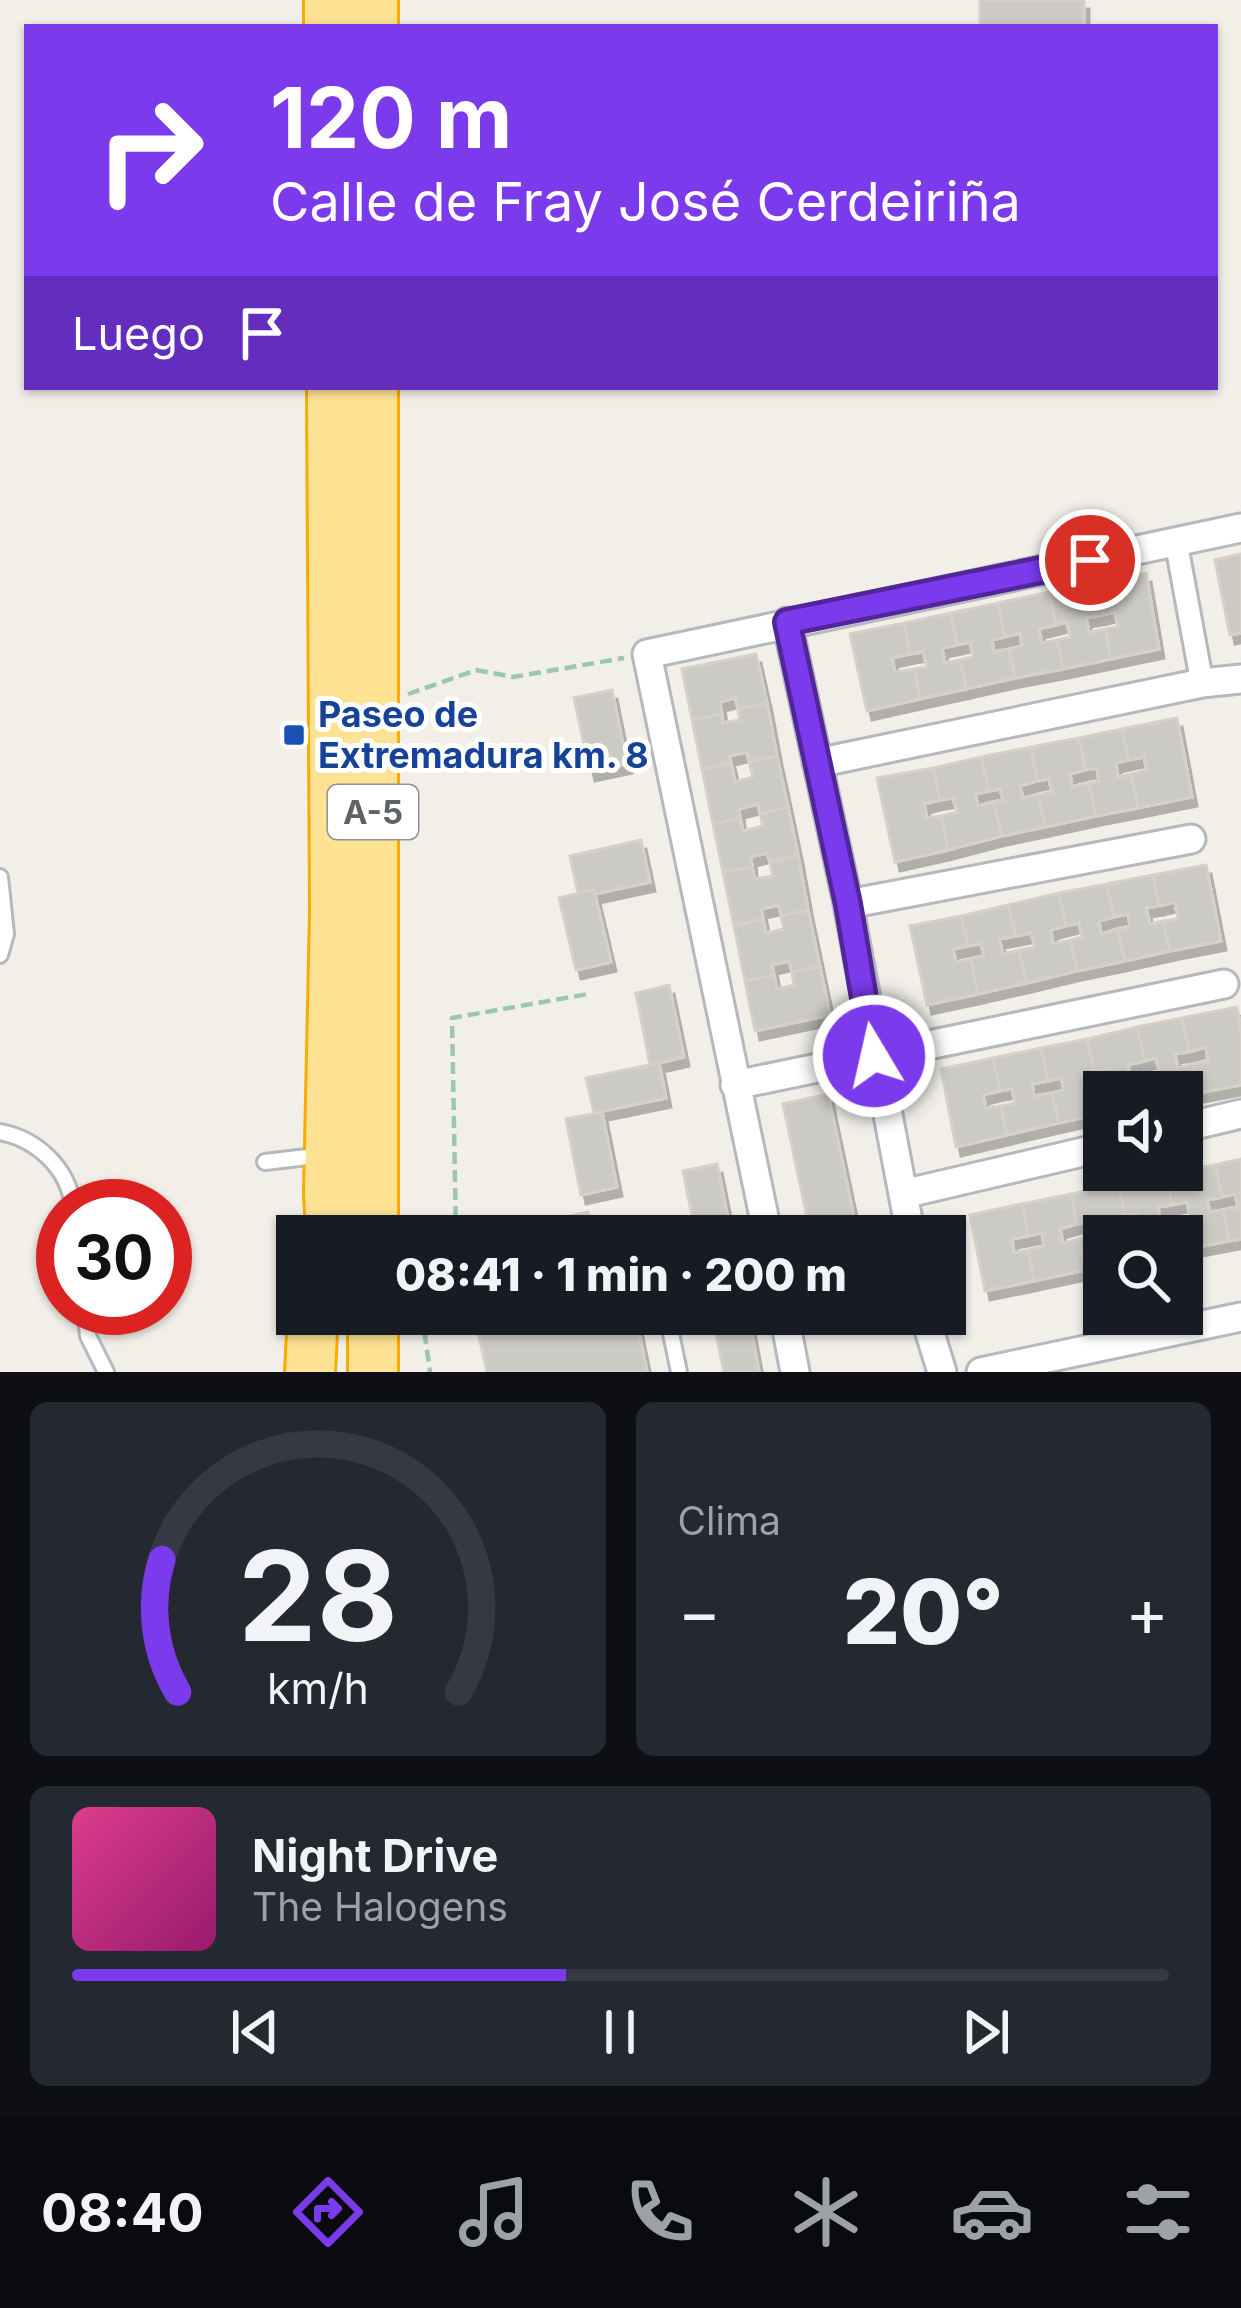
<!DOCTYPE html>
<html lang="es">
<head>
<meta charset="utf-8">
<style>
	body { margin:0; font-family:Inter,sans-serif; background:#242831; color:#f1f3f6; height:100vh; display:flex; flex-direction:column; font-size:45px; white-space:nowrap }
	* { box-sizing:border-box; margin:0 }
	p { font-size:39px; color:#9ea1a6 }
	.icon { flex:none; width:66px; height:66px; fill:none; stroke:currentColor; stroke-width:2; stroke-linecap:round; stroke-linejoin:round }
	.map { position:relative; height:1372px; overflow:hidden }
	.details { display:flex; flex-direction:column; gap:30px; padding:30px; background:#0d0f14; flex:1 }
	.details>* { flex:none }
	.banner { position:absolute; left:24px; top:24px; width:1194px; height:366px; border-radius:0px; box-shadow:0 3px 9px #0004; background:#7c3aed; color:#fff; overflow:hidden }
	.controls { position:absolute; left:1083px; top:1071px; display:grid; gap:24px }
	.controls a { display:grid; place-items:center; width:120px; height:120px; border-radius:0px; background:#171b24; box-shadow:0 3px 9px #0004; font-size:60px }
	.speed { position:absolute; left:36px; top:1179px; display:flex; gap:24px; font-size:60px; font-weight:700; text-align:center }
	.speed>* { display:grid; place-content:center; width:156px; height:156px; border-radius:50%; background:#171b24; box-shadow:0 3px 9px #0004; line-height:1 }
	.speed .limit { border:18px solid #d22; background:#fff; color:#111 }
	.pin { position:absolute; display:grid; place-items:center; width:102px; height:102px; color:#fff; margin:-51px; border:6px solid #fff; border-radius:50%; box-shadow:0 3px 12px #0007 }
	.me { position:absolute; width:132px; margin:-66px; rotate:351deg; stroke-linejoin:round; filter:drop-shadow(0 0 9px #0008) }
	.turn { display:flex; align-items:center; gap:42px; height:252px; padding:0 48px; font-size:54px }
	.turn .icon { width:156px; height:156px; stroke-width:2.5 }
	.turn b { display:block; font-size:84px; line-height:102px }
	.then { display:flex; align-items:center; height:114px; padding:0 48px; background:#0003; gap:24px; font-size:45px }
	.big { font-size:90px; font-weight:800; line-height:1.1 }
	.details .tile { flex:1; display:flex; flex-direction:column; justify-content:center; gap:18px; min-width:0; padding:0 42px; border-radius:18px; background:#242831 }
	.details .dial { align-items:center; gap:0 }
	.dial svg { height:312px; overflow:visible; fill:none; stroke:#363941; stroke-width:7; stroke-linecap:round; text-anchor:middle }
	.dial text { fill:#f1f3f6; stroke:none }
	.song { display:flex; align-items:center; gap:36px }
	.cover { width:144px; height:144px; border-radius:18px; background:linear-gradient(135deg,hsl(330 70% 55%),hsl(320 70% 35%)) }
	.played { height:12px; border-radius:6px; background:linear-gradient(90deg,#7c3aed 45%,#363941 45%) }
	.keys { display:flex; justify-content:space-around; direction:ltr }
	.heat { display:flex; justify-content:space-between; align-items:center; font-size:66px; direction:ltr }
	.details .tiles { flex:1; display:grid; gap:30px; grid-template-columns:1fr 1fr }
	.tile:last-child { grid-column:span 2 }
	.trip { position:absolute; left:276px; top:1215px; width:690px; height:120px; border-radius:0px; background:#171b24; box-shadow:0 3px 9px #0004; font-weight:800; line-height:120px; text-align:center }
	.dock { display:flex; height:192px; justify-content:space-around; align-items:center; background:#090b0e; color:#9ea1a6 }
	.dock .icon { width:84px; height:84px }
	.dock .active { color:#7c3aed }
	.dock b { font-size:54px; color:#f1f3f6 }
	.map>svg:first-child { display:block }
</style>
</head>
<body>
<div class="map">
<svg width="1241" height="1372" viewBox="0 0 1241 1372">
	<defs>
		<filter id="shadow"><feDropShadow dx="5" dy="9" stdDeviation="0" flood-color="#0004"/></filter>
	</defs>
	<rect width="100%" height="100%" fill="#f1efe8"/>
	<path fill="#cccac5" stroke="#d6d1c6" stroke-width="3" filter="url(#shadow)" d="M980,0H1084V27H980Z
		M1241,554V633L1230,635L1215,560Z
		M1146,573L1159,649L1111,659L1105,629L1118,627L1115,612L1103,615L1096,583Z
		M1096,583L1103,615L1086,618L1089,632L1105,629L1111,659L1063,669L1057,640L1070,637L1067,622L1056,625L1049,592Z
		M1049,592L1056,625L1039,629L1042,643L1057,640L1063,669L1015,678L1009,649L1022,646L1020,633L1005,637L998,603Z
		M998,603L1005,637L992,640L994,652L1009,649L1015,678L966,689L960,660L973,657L970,642L957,645L951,613Z
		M951,613L957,645L942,648L945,663L960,660L966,689L920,699L914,669L927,667L923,652L910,654L904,623Z
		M904,623L910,654L892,658L895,672L914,669L920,699L867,711L850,634Z
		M756,654L767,703L738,709L735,698L720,702L722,714L692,720L682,669Z
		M612,690L627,764L590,772L574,698Z
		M767,703L777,756L749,762L747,752L729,756L731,763L702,769L692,720L722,714L723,723L740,720L738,709Z
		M1177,718L1192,797L1138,808L1131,774L1147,770L1144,757L1129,760L1122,729Z
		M1122,729L1129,760L1116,763L1118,777L1131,774L1138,808L1096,816L1089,783L1099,781L1097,768L1085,770L1079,738Z
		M1079,738L1085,770L1070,774L1072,787L1089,783L1096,816L1045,827L1038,795L1052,792L1049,779L1037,781L1031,747Z
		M1031,747L1037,781L1020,786L1023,798L1038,795L1045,827L1002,836L993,802L1003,800L1000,789L989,791L981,757Z
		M777,756L788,807L760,814L758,804L739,809L740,818L713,824L702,769L731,763L735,782L753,777L749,762Z
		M981,757L989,791L975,794L978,806L993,802L1002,836L948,850L941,816L957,812L953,798L940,800L933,768Z
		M933,768L940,800L924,804L927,818L941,816L948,850L895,862L877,778Z
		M788,807L798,855L770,862L767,853L751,857L752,867L723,872L713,824L740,818L743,831L763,826L760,814Z
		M641,840L650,882L595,894L594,890L578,893L570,856Z
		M798,855L808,910L781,916L779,905L761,909L763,919L734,926L723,872L752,867L755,879L773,876L770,862Z
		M1206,865L1221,941L1170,951L1163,921L1178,919L1175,902L1159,906L1153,875Z
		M1153,875L1159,906L1146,908L1150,924L1163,921L1170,951L1125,961L1117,929L1130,926L1128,914L1114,917L1107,884Z
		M1107,884L1114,917L1099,921L1101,934L1117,929L1125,961L1077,971L1070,940L1082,937L1079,923L1066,926L1059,893Z
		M594,890L611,962L576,970L559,898Z
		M1059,893L1066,926L1051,930L1053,944L1070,940L1077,971L1027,983L1019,950L1035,947L1031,933L1016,936L1008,905Z
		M1008,905L1016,936L999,939L1003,954L1019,950L1027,983L978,994L971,959L984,956L981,944L968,946L961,916Z
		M808,910L820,967L792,972L789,961L772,965L774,975L745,981L734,926L763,919L766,933L784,929L781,916Z
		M961,916L968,946L953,949L956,962L971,959L978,994L927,1005L910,926Z
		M820,967L830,1015L755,1031L745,981L774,975L777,989L794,985L792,972Z
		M669,985L684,1057L650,1065L636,993Z
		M1237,1007L1241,1031V1085L1199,1093L1193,1064L1208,1061L1206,1047L1189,1052L1182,1018Z
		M1182,1018L1189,1052L1175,1054L1178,1068L1193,1064L1199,1093L1182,1096V1092H1152L1148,1074L1159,1071L1156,1058L1145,1061L1137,1027Z
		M1137,1027L1145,1061L1128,1065L1131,1078L1148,1074L1152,1092H1104L1103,1113L1097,1084L1111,1081L1109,1068L1094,1071L1087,1039Z
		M1087,1039L1094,1071L1082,1075L1085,1087L1097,1084L1103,1113L1059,1123L1052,1093L1064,1090L1061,1078L1048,1081L1041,1048Z
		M1041,1048L1048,1081L1032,1084L1034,1096L1052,1093L1059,1123L1007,1135L1001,1106L1015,1103L1012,1089L1000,1091L993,1058Z
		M993,1058L1000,1091L983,1095L986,1108L1001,1106L1007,1135L956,1147L941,1069Z
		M659,1063L666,1098L594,1113L586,1078Z
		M828,1094L855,1222L810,1231L783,1104Z
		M602,1112L617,1187L581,1195L566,1119Z
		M1241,1159V1239L1229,1241L1223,1210L1238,1207L1235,1194L1222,1197L1215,1165Z
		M717,1164L731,1233L696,1236L683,1171Z
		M1215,1165L1222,1197L1207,1200L1210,1212L1223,1210L1229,1241L1182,1250V1236H1177L1174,1220L1190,1216L1187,1202L1172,1205L1166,1174Z
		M1166,1174L1172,1205L1158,1207L1161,1222L1174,1220L1177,1236H1129L1127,1229L1140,1227L1137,1213L1125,1216L1118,1184Z
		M1118,1184L1125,1216L1110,1219L1112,1232L1127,1229L1129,1236H1104V1266L1085,1270L1079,1239L1093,1236L1091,1222L1077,1224L1071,1194Z
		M1071,1194L1077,1224L1060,1229L1063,1243L1079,1239L1085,1270L1034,1281L1028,1250L1044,1246L1042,1233L1028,1236L1022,1204Z
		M1022,1204L1028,1236L1012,1239L1014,1253L1028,1250L1034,1281L985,1291L970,1215Z
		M588,1212L593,1236H555L551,1220Z
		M474,1314H635L647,1372H487Z
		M712,1314H748L759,1372H724Z"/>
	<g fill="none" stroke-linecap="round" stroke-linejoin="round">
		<g stroke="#b5b8bc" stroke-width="20">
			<path id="service" d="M0,877L6,934L0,955
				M0,1132C37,1139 68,1168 73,1206
				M265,1162L324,1155
				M85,1308L88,1336L106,1372
				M667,1314L679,1372"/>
		</g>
		<g stroke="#b5b8bc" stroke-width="27">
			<path id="pedestrian" d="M1176,542L1202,683"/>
		</g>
		<g stroke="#b5b8bc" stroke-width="33">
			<path id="minor" d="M787,622L848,904L911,1236
				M817,763L1202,683L1241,679
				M848,904L1191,839
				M735,1085L1224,984
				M1182,1128L1241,1114
				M903,1194L1104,1147
				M768,1236L647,654L1241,528
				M784,1314L795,1372
				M924,1314L942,1372
				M981,1372L1241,1317"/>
		</g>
		<g stroke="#f9ab00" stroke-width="54">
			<path id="motorway" d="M329,0V27
				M373,27V0
				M331,1236L329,1193L335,912L332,387
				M373,1236V387
				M373,1314V1372
				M310,1372L313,1314"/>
		</g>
		<path stroke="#9cc7a9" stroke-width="4.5" stroke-dasharray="12 6" stroke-linecap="butt" d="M408,694L476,670L513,677L624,658
			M456,1236L452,1018L588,994
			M292,1284L295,1241
			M422,1314L430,1372"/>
		<use href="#service" stroke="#fff" stroke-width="14"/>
		<use href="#pedestrian" stroke="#fff" stroke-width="21"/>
		<use href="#minor" stroke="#fff" stroke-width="27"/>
		<use href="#motorway" stroke="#fde293" stroke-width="48"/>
	</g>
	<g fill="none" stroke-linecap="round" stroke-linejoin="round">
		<g stroke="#51269a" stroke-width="30">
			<path id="route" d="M874,1056L848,904L787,622L1090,560"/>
		</g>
		<use href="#route" stroke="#7c3aed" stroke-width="21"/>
	</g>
	<rect fill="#1a4fb4" stroke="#fff" stroke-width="4.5" x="282" y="723" width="24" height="24" rx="6"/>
	<g text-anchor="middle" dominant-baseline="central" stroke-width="10" stroke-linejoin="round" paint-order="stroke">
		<rect fill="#fff" stroke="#8f9295" stroke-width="3" x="328" y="785" width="90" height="54" rx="9"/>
		<g font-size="33" font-weight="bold" fill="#5f6368">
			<text x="373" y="812">A-5</text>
		</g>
		<g font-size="36" font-weight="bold" fill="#164399" stroke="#fff" text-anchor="start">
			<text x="318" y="714">Paseo de<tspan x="318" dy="41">Extremadura km. 8</tspan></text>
		</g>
	</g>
</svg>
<div class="controls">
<a><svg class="icon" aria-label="sound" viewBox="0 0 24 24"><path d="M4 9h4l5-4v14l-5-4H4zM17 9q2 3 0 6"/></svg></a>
<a><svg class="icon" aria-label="search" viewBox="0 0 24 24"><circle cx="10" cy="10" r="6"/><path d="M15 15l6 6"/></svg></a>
</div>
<div class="speed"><div class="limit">30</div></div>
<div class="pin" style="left:1090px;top:560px;background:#d93025"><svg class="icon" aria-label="arrive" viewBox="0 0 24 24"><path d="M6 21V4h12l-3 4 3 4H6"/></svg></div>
<svg class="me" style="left:874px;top:1056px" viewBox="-20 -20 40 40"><circle r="17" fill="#7c3aed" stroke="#fff" stroke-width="3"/><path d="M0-11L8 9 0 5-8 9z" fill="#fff"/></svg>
<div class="trip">08:41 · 1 min · 200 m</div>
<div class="banner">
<div class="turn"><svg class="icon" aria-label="right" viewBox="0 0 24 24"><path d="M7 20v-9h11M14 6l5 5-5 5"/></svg><div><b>120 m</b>Calle de Fray José Cerdeiriña</div></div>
<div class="then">Luego<svg class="icon" aria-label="arrive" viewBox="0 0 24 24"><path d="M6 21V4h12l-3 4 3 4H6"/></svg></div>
</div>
</div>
<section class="details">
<div class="tiles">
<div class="tile dial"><svg viewBox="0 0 100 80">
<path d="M14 69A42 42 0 1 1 86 69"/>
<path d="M14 69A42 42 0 0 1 10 35" stroke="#7c3aed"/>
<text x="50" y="56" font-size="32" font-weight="700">28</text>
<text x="50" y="72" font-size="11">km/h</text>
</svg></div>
<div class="tile"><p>Clima</p>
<div class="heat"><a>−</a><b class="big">20°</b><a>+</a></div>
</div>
<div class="tile">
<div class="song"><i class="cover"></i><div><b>Night Drive</b><p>The Halogens</p></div></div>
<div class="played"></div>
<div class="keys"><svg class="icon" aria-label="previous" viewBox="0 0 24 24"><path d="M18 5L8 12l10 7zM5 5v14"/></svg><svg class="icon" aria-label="pause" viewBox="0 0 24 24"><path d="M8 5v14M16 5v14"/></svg><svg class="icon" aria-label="next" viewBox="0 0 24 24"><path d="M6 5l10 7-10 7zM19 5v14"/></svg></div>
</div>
</div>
</section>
<nav class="dock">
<b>08:40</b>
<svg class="icon active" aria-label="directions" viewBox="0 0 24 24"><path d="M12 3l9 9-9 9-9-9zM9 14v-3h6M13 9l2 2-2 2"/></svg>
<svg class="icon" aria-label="music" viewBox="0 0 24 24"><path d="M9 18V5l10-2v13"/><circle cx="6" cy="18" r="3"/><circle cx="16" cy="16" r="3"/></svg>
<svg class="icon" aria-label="phone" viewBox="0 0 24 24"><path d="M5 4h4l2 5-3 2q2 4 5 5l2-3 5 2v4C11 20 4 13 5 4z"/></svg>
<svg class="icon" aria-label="climate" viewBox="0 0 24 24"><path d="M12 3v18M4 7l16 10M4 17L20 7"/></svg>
<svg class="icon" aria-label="car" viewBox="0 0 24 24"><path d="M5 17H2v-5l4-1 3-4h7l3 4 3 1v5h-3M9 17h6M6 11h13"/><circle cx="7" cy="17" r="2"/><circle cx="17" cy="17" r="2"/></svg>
<svg class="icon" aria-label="filters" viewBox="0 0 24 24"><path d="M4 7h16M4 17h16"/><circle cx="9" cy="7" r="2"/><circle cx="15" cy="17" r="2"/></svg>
</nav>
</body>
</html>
